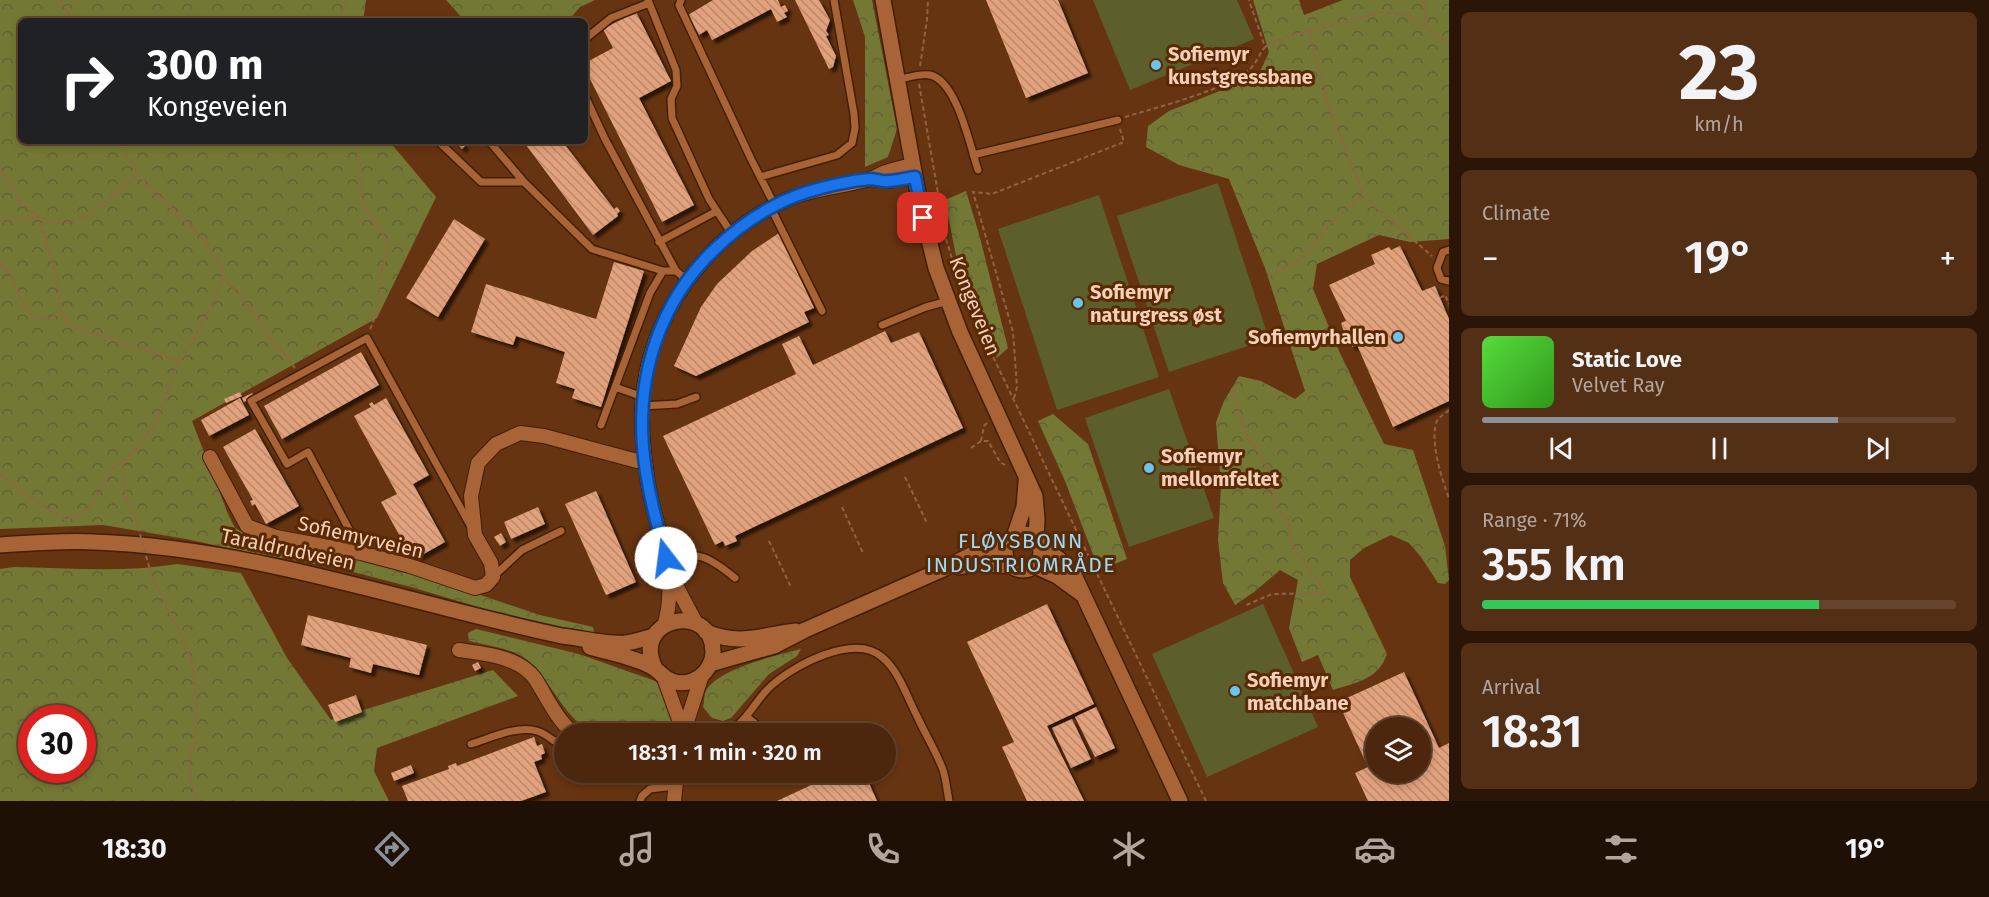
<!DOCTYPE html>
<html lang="en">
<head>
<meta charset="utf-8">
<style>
	body { margin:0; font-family:"Fira Sans",sans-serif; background:#532f16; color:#f1f3f6; height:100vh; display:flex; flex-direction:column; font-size:22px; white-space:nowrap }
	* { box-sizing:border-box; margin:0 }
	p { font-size:20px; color:#b2a59d }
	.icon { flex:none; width:33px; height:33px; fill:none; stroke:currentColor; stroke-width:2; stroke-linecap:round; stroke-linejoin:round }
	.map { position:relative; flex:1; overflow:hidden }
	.side { display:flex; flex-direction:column; gap:12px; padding:12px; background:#2a1507; width:540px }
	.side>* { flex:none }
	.banner { position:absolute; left:18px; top:18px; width:570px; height:126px; border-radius:9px; box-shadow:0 3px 9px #0003,0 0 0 2px #63442e; background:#202124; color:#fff; overflow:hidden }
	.buttons { position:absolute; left:1365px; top:717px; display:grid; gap:12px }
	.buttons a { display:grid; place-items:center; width:66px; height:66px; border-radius:50%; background:#4c270d; box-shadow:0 3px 9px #0003,0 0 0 2px #63442e; font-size:30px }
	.speed { position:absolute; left:18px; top:705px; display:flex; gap:12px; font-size:30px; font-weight:700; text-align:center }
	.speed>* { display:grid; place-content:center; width:78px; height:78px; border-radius:50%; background:#4c270d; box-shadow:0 3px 9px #0003,0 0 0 2px #63442e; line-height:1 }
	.speed .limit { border:9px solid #d22; background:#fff; color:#111 }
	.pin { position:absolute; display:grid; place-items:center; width:51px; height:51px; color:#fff; margin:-26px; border-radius:12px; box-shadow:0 3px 9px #0006 }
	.me { position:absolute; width:66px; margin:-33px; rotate:345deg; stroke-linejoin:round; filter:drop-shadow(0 0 4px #0008) }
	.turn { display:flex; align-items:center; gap:21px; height:126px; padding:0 30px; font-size:27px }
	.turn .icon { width:78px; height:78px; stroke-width:2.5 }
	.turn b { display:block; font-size:42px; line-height:51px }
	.big { font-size:45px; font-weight:600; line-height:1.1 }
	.side .tile { flex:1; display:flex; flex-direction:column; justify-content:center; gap:9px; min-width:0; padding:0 21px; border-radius:9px; background:#532f16 }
	.side .dial { align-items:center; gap:0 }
	.dial b { font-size:78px; line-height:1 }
	.song { display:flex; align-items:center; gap:18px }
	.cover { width:72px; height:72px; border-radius:9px; background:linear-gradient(135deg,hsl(110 70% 55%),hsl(110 70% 35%)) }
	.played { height:6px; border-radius:3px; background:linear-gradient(90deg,#8c9099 75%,#63442e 75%) }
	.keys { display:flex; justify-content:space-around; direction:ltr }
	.heat { display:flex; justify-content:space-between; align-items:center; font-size:33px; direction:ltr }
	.charge { height:9px; border-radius:4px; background:linear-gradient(90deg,#34c759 71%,#63442e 0) }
	.trip { position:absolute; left:554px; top:723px; width:342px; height:60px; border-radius:30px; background:#4c270d; box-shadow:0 3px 9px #0003,0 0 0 2px #63442e; font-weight:600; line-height:60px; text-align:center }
	.dock { display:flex; height:96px; justify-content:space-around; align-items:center; background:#1e1005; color:#b2a59d }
	.dock .icon { width:42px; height:42px }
	.dock .current { color:#8c9099 }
	.dock b { font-size:27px; color:#f1f3f6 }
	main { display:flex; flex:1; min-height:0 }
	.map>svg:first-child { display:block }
</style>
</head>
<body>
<main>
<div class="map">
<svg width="1449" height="801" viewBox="0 0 1449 801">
	<defs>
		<pattern id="forest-crowns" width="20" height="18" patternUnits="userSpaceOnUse" patternTransform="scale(1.5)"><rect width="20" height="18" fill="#747835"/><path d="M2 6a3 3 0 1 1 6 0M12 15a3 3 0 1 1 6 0" fill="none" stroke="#636136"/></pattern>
		<pattern id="building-back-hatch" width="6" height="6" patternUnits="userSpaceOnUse" patternTransform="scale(1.5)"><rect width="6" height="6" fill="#e0a17c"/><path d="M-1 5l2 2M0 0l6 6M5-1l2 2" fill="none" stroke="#ba886b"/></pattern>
		<filter id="shadow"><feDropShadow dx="4" dy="4" stdDeviation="1.5" flood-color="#0009"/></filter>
	</defs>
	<rect width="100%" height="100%" fill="#663411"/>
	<path fill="#5c5f2c" d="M1093,0H1237L1254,39L1130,90Z
		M1218,183L1269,339L1169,372L1117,216Z
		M1099,195L1159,377L1057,410L998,229Z
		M1169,389L1214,518L1129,547L1085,418Z
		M1263,604L1318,727L1207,777L1152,654Z"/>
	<path fill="url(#forest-crowns)" fill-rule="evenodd" d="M0,0H366L363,21H21V141H389L436,197L377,318L192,421L228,514L235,528L246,534L280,544L336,554L412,572L540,615L593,627L594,633L542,626L411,587L338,568L252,553L186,539L103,525L0,529Z
		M446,0H595L580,7L568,21H465Z
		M853,0H872L897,129L888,157L865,167V37Z
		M1253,0H1299L1304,15L1343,0H1449V239L1410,242L1379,235L1317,264L1313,289L1339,351L1384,444L1413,450L1445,546L1449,580L1445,584L1438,583L1421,557L1409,543L1391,535L1364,548L1350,560V577L1387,654C1378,680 1357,682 1333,690L1318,655L1302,662L1289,628L1298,580L1280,570L1254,592L1235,605L1223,583L1218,540L1221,486L1216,422L1224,401L1239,376L1261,381L1295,399L1305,391L1265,268L1229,179L1179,165L1146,147L1148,126L1169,111L1258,76L1269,52Z
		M966,191L979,234L1008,348L997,358L958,266L945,200Z
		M1053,414L1088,444L1127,559L1099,570L1065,481L1038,421Z
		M177,564L241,573L287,658L331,720L493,670L518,696L377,748L374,771L389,801H0V569L14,567C68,568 123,573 177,564ZM32,718H82V770H32Z
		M476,629L579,654L658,682L672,697L676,725L670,733C654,733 608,737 596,733C565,723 551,678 526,659C514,649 485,645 469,641L468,633Z
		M801,649L797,656L769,674L731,718L723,721L712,718L703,707C704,703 704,697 705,693C714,669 778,655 801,649Z"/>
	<path fill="url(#building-back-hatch)" fill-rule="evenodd" filter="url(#shadow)" d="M713,0H778L781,7L785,5L788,11L784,13L787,17L777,22L771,9L712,40L707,30L699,35L688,15Z
		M795,0H819L830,20L826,31L829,35L826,36L836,56L833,67L829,69Z
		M986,0H1058L1088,73L1026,98Z
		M636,12L671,81L639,98L694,205L662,222L585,69V63L613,48L603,29Z
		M455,141H461L465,146L462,149Z
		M523,141H562L614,209L617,207L620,211L617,214L618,216L593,235Z
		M454,219L485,239L438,317L406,298Z
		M779,233L814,308L804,312L809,322L696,376L674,366L701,307L717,284L752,251Z
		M1400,246L1422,291L1435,286L1449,319V401L1393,427L1357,345L1352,347L1343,329L1341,323L1346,321L1329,285L1375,264L1371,255L1389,247L1391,250Z
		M614,262L644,271L601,407L572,398L575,389L556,383L565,352L516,336L513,345L471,332L486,284L596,319Z
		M885,331L891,343L919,332L963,428L735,536L737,541L725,546L723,541L715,545L663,436L796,374L782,344L799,336L813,365Z
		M361,352L379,385L282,439L264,406Z
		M240,392L242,396L226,403L224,399Z
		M252,393L254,396L244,402L242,398Z
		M240,398L249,415L209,436L201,420Z
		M386,398L429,475L413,484L445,542L413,560L381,502L397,494L354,416L371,407L369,404L372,402L374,405Z
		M255,429L299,506L266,524L255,504L252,506L250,501L253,500L223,447Z
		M596,491L636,582L606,595L565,504Z
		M538,507L545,524L511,539L504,522Z
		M501,533L506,542L500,546L494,537Z
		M1047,604L1094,704L1047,726L1084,801H1027L1002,747L1014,742L967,642Z
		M308,615L427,645L419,675L373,664L371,673L349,667L351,658L301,645Z
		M478,662L481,668L475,671L472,665Z
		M1404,672L1439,748L1449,743V801H1368L1355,773L1368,767L1338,702ZM1376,728H1420V772H1376Z
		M356,695L362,712L335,722L328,705Z
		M1096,707L1115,748L1095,757L1075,717Z
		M1072,719L1091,759L1071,768L1052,728Z
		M534,737L537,746L542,744L545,753L541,755L542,759L534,762L546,792L521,801H408L402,786L449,769L448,766L456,763L457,766Z
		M411,765L414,773L394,781L391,773Z
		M839,772H864L877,801H777Z"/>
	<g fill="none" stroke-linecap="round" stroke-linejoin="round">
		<g stroke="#421f07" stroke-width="10">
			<path id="service" d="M648,0L676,70L677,86L671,99L672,118L709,199L732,234
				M681,0L679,5L751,159L775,206
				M585,39L611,18L649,3
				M897,80C907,78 920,73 930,75C957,81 970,146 978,170
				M585,96L605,139L676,271
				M438,141L481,182H524
				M489,141L524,182L592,249L663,271H676L687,280
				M973,155L1118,120
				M760,177L837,155L852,143L855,128L854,114L834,0
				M771,208L822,311
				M659,242L715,212
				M1449,250L1443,252L1437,268L1441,279L1449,281
				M882,325L926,307L948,301
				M615,387L643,397
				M642,406L677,404L696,397
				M601,425L650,293L663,271
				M361,552L308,452L287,464L251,401L367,338L470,525
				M666,558C697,549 712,559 735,578
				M494,576L522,550L561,531
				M747,717L768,734
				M683,731L698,734
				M719,734C746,728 752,703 771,686C794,665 854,633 882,657C899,671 907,697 917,716C925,734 936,751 943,770C946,779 947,791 949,801
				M471,744C491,738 517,725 537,731C544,733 549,737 554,741L564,740
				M640,801L642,796L650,789L674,786"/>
		</g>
		<g stroke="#421f07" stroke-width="16">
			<path id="minor" d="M872,179L888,181L915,177
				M210,457L247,526L276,537L361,553L410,566L475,588L486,585L493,577L491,563L475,535L471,496L478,463L496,444L520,433L544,436L637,461H644
				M670,574L696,623
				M664,626C680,575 656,533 648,483C644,458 641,432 642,406C648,316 704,238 786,200C813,188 841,187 870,179C875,178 880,174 886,172C894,169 904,167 913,165
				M459,650C485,654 520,656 536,680C547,698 557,720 574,734
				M664,678L683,731
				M683,734L702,675
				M674,801L677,772"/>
		</g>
		<g stroke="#421f07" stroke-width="18">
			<path id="secondary" d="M883,0L919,199L936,268L960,332L1035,496L1037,519L1036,540
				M1005 552a18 18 0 1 1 36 0a18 18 0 1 1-36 0Z
				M1014,537L1024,507L1026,482
				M0,545C31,543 64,540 95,542C255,548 407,603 562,636C582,638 607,645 626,643C635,642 645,638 654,636
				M1040,548L1059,559L1073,573L1180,801
				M1035,566L1057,576L1083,595
				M959,567L979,563L1010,566
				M706,632C741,646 761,635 796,631
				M590,647C610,653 634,657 652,667C660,671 664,680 675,682C684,684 693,682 701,676C708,670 713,661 713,652C713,601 630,617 655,668
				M710,664L774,646L805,630L941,570L975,553L1006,546"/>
		</g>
		<path stroke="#916344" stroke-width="2" stroke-dasharray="4.5 3" stroke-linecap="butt" d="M60,0L73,21
			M1424,0L1426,27L1449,44
			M339,21L345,4L343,0
			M1309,32L1328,105L1365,198L1432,256
			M1265,47L1277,40L1294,35L1382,12L1408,15L1426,27
			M920,66L927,20L928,0
			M919,84L946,239L963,294L1206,801
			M1125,117C1154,108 1234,88 1252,67C1257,61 1260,53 1265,47L1249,0
			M118,141L138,175L203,239L218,260L223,274L215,300L174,373L156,423L124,463L123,476L126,495L138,527
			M354,141L361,168V198L368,213L387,240L388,250L380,276L379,306L370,330
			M0,168L20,202L39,217L62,224L87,217L138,175
			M0,221L39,217L56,276L61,313L71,327L180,361
			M0,264L10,274L24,307L34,318H47L61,313
			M1268,276L1302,258L1332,222L1363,194
			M222,277L240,294L262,326L295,368
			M1440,298L1445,295L1449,304
			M1232,388L1247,436L1267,465L1277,510L1287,519L1293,546L1326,593L1272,594L1244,606
			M1014,398L1017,387L1013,332L973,192L992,194L1124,142L1120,129
			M1449,410C1446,413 1441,416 1438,419C1428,437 1442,480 1449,498
			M981,441L984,426L988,422
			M971,448L981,441H988L1000,462L1005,465
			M0,474L24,493L64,519C91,517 99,489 112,469L117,465L123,463
			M905,477L927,523
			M842,507L863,553
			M769,541L791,587
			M148,563C154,582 163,600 172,618C180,635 190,651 193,670C197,692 197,716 195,739C195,744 192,747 191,752C186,766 192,788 199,801"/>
		<use href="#service" stroke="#a86337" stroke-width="7"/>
		<use href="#minor" stroke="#a86337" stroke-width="14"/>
		<use href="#secondary" stroke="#a86337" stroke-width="15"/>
		<path stroke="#916344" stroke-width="2" stroke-dasharray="4.5 3" stroke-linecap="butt" d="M138,527L148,563"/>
	</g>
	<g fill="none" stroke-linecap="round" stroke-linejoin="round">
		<g stroke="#114b97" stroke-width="15">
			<path id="route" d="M666,558C656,521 646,484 643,447C637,373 661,300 715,249C741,224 773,203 807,192C827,186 849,181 870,179C876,179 882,182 888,181C896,181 906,178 915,177L923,218"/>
		</g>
		<use href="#route" stroke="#1a73e8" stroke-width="10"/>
	</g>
	<g fill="#69c4f0" stroke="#5a2a04" stroke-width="2">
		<circle cx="1156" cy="65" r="6"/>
		<circle cx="1078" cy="303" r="6"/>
		<circle cx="1398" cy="337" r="6"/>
		<circle cx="1149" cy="468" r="6"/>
		<circle cx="1235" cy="691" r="6"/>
	</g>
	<g text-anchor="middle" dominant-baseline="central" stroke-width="6" stroke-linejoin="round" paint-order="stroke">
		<g font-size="20" font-weight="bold" fill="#f6cfb9" stroke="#5a2a04" text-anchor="start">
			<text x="1168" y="54">Sofiemyr<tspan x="1168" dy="23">kunstgressbane</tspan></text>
			<text x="1090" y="292">Sofiemyr<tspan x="1090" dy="23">naturgress øst</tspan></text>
			<text x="1386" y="337" text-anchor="end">Sofiemyrhallen</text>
			<text x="1161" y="456">Sofiemyr<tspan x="1161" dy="23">mellomfeltet</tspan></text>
			<text x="1247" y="680">Sofiemyr<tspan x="1247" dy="23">matchbane</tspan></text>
		</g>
		<g font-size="20" fill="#f6cfb9" stroke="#5a2a04">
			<text transform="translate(975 306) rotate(68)">Kongeveien</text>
			<text transform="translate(361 537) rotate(13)">Sofiemyrveien</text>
			<text transform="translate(288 549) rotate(12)">Taraldrudveien</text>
		</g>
		<g font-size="21" letter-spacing="1.5" fill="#9bdbfc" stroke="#5a2a04">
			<text x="1021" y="541">FLØYSBONN<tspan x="1021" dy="24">INDUSTRIOMRÅDE</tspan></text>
		</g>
	</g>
</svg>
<div class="buttons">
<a><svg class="icon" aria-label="layers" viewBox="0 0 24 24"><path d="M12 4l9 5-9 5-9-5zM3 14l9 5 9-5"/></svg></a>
</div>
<div class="speed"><div class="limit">30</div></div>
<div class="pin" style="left:923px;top:218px;background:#d93025"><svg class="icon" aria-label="arrive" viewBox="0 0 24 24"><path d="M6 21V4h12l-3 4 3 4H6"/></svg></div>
<svg class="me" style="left:666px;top:558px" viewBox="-20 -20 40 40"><circle r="19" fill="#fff"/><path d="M0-13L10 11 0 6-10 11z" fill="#1a73e8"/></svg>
<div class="trip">18:31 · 1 min · 320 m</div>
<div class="banner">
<div class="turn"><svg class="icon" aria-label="right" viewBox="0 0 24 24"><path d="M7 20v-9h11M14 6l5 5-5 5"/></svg><div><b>300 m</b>Kongeveien</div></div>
</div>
</div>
<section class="side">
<div class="tile dial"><b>23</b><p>km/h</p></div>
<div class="tile"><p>Climate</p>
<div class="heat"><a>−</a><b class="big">19°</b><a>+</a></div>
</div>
<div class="tile">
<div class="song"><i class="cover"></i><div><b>Static Love</b><p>Velvet Ray</p></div></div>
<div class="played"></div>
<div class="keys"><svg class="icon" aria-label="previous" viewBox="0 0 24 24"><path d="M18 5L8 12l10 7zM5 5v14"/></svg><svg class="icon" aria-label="pause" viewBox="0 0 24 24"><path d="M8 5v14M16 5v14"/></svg><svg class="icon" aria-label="next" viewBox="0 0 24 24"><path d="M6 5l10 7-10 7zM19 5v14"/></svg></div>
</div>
<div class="tile"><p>Range · 71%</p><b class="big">355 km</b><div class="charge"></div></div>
<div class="tile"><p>Arrival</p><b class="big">18:31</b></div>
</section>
</main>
<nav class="dock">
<b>18:30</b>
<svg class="icon current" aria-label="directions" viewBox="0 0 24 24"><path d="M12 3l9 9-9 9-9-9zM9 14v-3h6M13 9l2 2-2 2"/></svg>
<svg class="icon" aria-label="music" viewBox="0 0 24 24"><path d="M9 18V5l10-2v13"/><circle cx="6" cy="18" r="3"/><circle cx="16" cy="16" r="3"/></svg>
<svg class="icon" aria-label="phone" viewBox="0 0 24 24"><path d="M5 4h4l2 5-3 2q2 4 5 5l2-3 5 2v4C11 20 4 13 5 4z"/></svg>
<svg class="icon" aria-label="climate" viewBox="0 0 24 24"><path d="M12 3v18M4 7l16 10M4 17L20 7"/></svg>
<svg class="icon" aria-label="car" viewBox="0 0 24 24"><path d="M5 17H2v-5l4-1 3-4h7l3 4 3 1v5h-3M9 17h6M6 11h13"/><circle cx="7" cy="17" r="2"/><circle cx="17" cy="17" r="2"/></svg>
<svg class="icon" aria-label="filters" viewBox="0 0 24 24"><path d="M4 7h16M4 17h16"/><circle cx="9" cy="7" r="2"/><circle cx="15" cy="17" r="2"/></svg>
<b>19°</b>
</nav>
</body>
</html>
